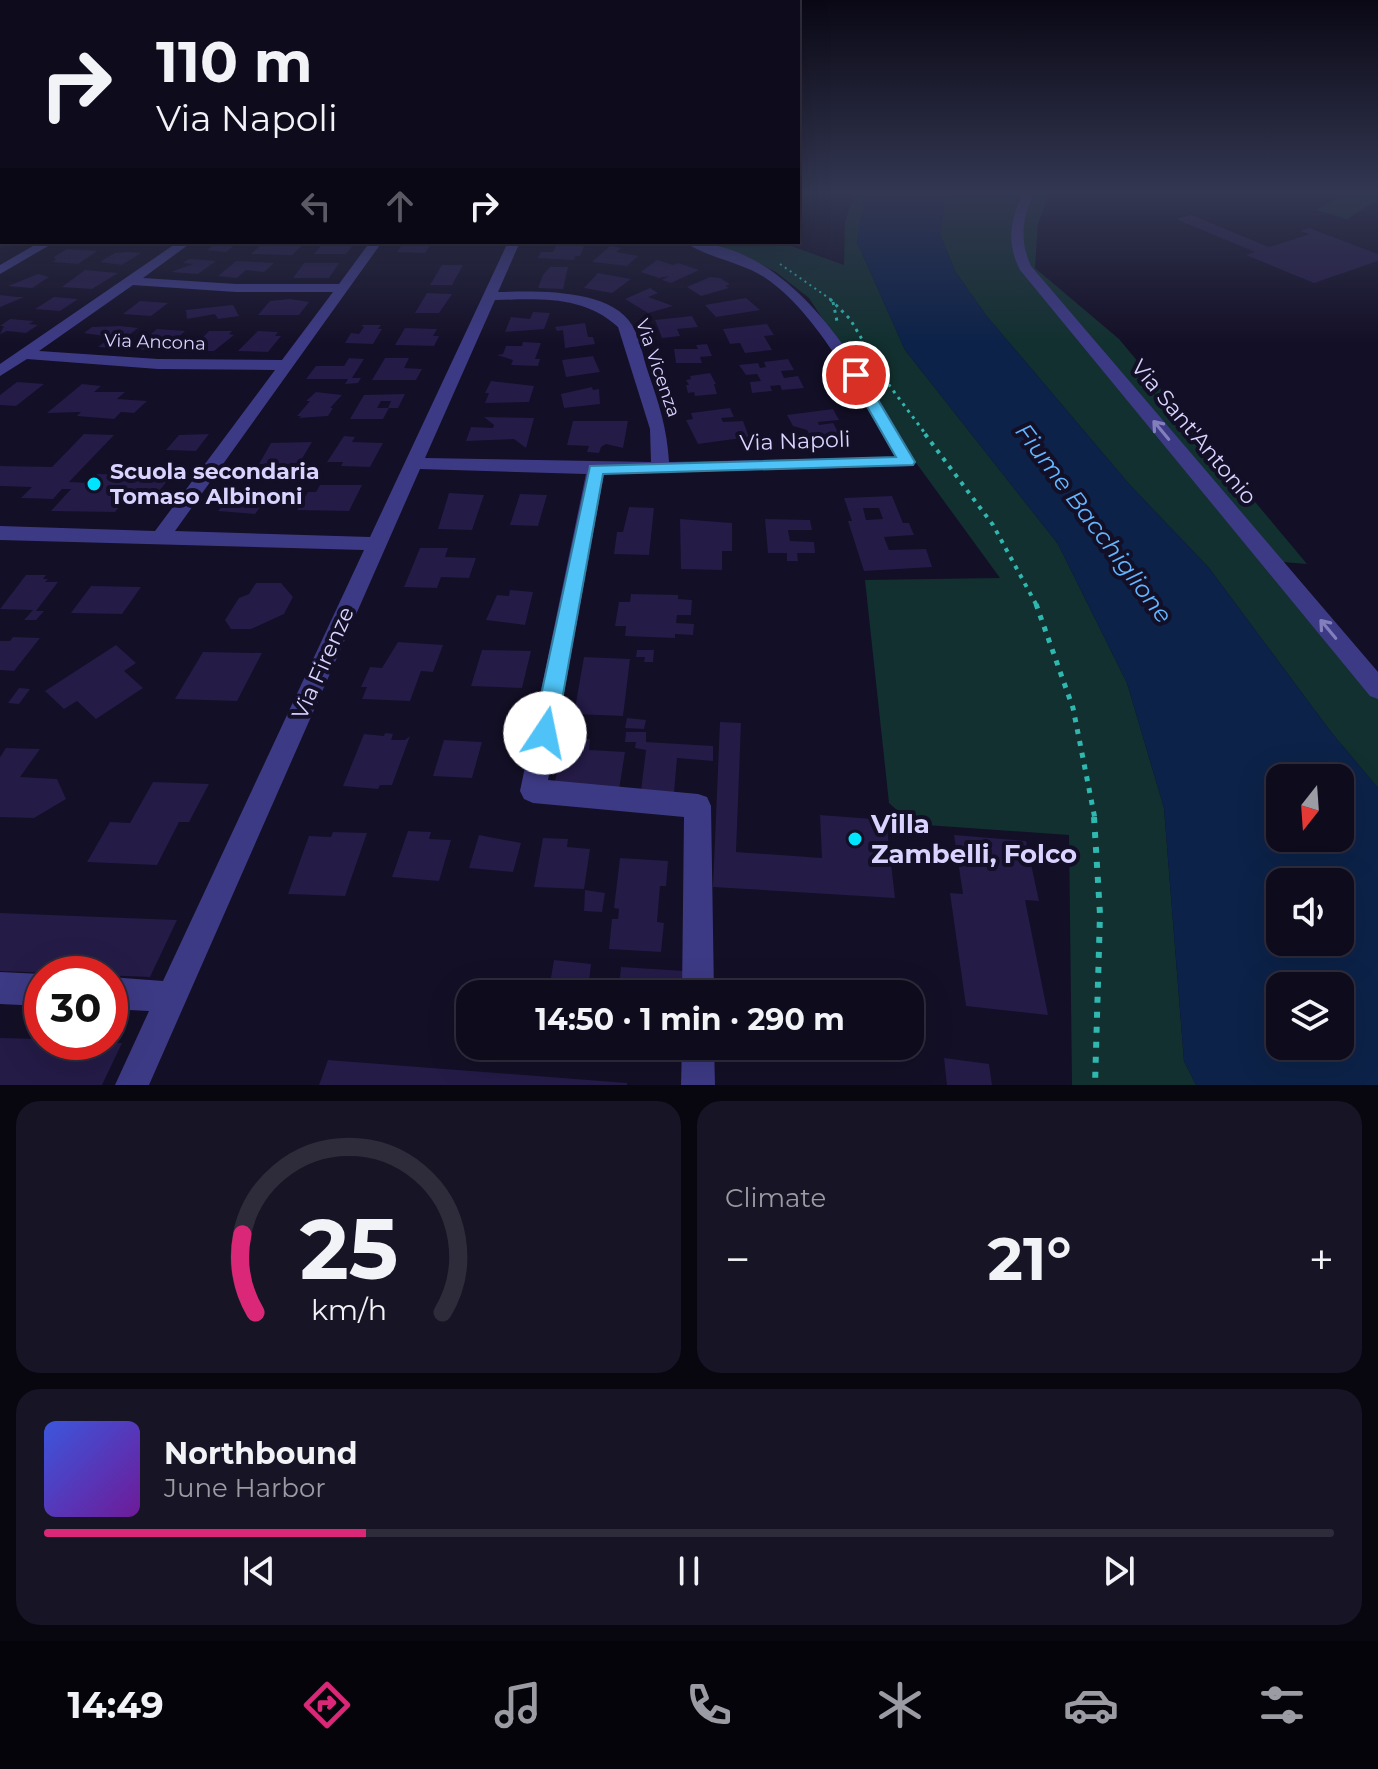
<!DOCTYPE html>
<html lang="en">
<head>
<meta charset="utf-8">
<style>
	body { margin:0; font-family:Montserrat,sans-serif; background:#171425; color:#f1f3f6; height:100vh; display:flex; flex-direction:column; font-size:30px; white-space:nowrap }
	* { box-sizing:border-box; margin:0 }
	p { font-size:26px; color:#9b9ba3 }
	.icon { flex:none; width:44px; height:44px; fill:none; stroke:currentColor; stroke-width:2; stroke-linecap:round; stroke-linejoin:round }
	.map { position:relative; height:1085px; overflow:hidden }
	.details { display:flex; flex-direction:column; gap:16px; padding:16px; background:#08060f; flex:1 }
	.details>* { flex:none }
	.top-card { position:absolute; left:0px; top:0px; width:800px; height:244px; box-shadow:0 8px 32px #0002,0 0 0 2px #2e2b3b; background:#0e0b1c; color:#f1f3f6; overflow:hidden }
	.needle { width:52px; rotate:197deg }
	.fabs { position:absolute; left:1266px; top:764px; display:grid; gap:16px }
	.fabs a { display:grid; place-items:center; width:88px; height:88px; border-radius:16px; background:#0e0b1c; box-shadow:0 8px 32px #0002,0 0 0 2px #2e2b3b; font-size:40px }
	.speed { position:absolute; left:24px; top:956px; display:flex; gap:16px; font-size:40px; font-weight:700; text-align:center }
	.speed>* { display:grid; place-content:center; width:104px; height:104px; border-radius:50%; background:#0e0b1c; box-shadow:0 8px 32px #0002,0 0 0 2px #2e2b3b; line-height:1 }
	.speed .limit { border:12px solid #d22; background:#fff; color:#111 }
	.pin { position:absolute; display:grid; place-items:center; width:68px; height:68px; color:#fff; margin:-34px; border:4px solid #fff; border-radius:50%; box-shadow:0 2px 8px #0007 }
	.me { position:absolute; width:88px; margin:-44px; rotate:11deg; stroke-linejoin:round; filter:drop-shadow(0 0 6px #0008) }
	.turn { display:flex; align-items:center; gap:28px; height:168px; padding:0 24px; font-size:36px }
	.turn .icon { width:104px; height:104px; stroke-width:2.5 }
	.turn b { display:block; font-size:56px; line-height:68px }
	.lanes { display:flex; align-items:center; height:76px; padding:0 24px; background:#0003; justify-content:center; gap:40px; direction:ltr }
	.lanes .off { opacity:.35 }
	.big { font-size:60px; font-weight:700; line-height:1.1 }
	.details .card { flex:1; display:flex; flex-direction:column; justify-content:center; gap:12px; min-width:0; padding:0 28px; border-radius:24px; background:#171425 }
	.details .dial { align-items:center; gap:0 }
	.dial svg { height:208px; overflow:visible; fill:none; stroke:#2e2b3b; stroke-width:7; stroke-linecap:round; text-anchor:middle }
	.dial text { fill:#f1f3f6; stroke:none }
	.song { display:flex; align-items:center; gap:24px }
	.cover { width:96px; height:96px; border-radius:12px; background:linear-gradient(135deg,hsl(230 70% 55%),hsl(280 70% 35%)) }
	.played { height:8px; border-radius:4px; background:linear-gradient(90deg,#db2777 25%,#2e2b3b 25%) }
	.keys { display:flex; justify-content:space-around; direction:ltr }
	.heat { display:flex; justify-content:space-between; align-items:center; font-size:44px; direction:ltr }
	.details .tiles { flex:1; display:grid; gap:16px; grid-template-columns:1fr 1fr }
	.card:last-child { grid-column:span 2 }
	.trip { position:absolute; left:456px; top:980px; width:468px; height:80px; border-radius:24px; background:#0e0b1c; box-shadow:0 8px 32px #0002,0 0 0 2px #2e2b3b; font-weight:700; line-height:80px; text-align:center }
	.tabs { display:flex; height:128px; justify-content:space-around; align-items:center; background:#06040b; color:#9b9ba3 }
	.tabs .icon { width:56px; height:56px }
	.tabs .selected { color:#db2777 }
	.tabs b { font-size:36px; color:#f1f3f6 }
	.map>svg:first-child { display:block }
</style>
</head>
<body>
<div class="map">
<svg width="1378" height="1085" viewBox="0 0 1378 1085">
	<rect width="100%" height="100%" fill="#130f26"/>
	<path fill="#12302f" d="M855,192H866L857,242L905,350L1058,544L1127,683L1164,808L1184,1061L1196,1085H1072L1069,835L912,824L889,803L865,580L1000,578L914,460L809,298L776,272L736,252L702,242H780L844,265L845,222Z
		M951,192H1050L1038,223L1035,268L1119,339L1307,564L1271,561L1378,691V788L1331,732L1209,568L1129,484L985,314L955,271L940,234L944,207Z
		M1347,192H1378V200L1347,219L1316,210Z"/>
	<path fill="#0c2248" fill-rule="evenodd" d="M866,192H951L944,207L940,234L955,271L985,314L1129,484L1209,568L1331,732L1378,788V1085H1196L1184,1061L1164,808L1127,683L1058,544L905,350L857,242ZM1280,778H1340V838H1280ZM1280,882H1340V942H1280ZM1280,986H1340V1046H1280Z"/>
	<path fill="#241b47" fill-rule="evenodd" d="M1191,215L1269,247L1310,234L1300,231L1309,228L1378,254V261L1314,283L1246,255L1255,252L1176,219Z
		M217,242H238L226,252L207,250Z
		M264,242H306L292,255L251,254Z
		M324,242H343L340,245H353L346,254H314Z
		M404,242H432L425,253L397,252Z
		M558,242H581L580,246H584L580,256H575L574,260L538,258L541,252H553Z
		M610,246L621,248L616,252L638,256L627,266L592,262Z
		M67,249L97,251L78,264L52,262L56,260L54,257Z
		M115,253L128,252L141,253L122,265L100,262Z
		M189,259L216,261L198,274L171,272L193,264L183,263Z
		M657,260L673,265L678,263L699,270L671,283L662,280L669,276L659,278L641,272Z
		M236,261L274,263L264,272L246,270L237,278L218,276Z
		M304,263H339L329,278H293Z
		M442,265H463L452,285H430Z
		M550,267H568L563,289L538,288L543,275Z
		M85,270L95,271L118,273L92,289L62,287Z
		M598,273L631,279L612,293L584,288Z
		M38,274L49,277L32,288L8,286Z
		M710,277L720,278L730,284L725,286L729,288L701,296L687,287Z
		M650,288L658,293L648,297L673,306L648,313L625,299Z
		M427,293L452,294L439,313H415Z
		M0,295L17,297H24L0,307Z
		M54,297L78,299L60,311L35,309Z
		M746,298L760,310L716,317L705,305Z
		M290,299L309,302L299,315H258L270,301Z
		M140,301L168,303L151,316L123,314Z
		M233,305L239,316L218,319L215,314L187,319L186,310Z
		M533,312L550,313L544,329L505,332L511,317L530,319Z
		M692,316L698,327L677,329L680,336L662,338L655,320Z
		M10,319L34,321L29,324L38,325L26,333L7,331L0,334L4,326H0Z
		M585,323L588,337H593L595,344L565,348L563,330L557,331L555,327Z
		M767,324L774,335L764,336L772,350L745,353L740,343L730,344L723,329Z
		M361,325H381L378,329H382L373,344L345,343L351,333L359,334L364,327Z
		M120,326L138,328L112,348L98,347L111,337L84,333L92,327Z
		M405,328L437,329L433,336H439L434,346L395,345Z
		M157,329L185,331L163,351L132,349Z
		M209,331H232L229,334L234,335L214,351H190Z
		M258,331L278,332L275,336H281L268,352L238,351Z
		M523,342L541,343L535,359H540L538,366L511,365L513,360L497,355L503,354L506,346H522Z
		M707,344L712,356L700,357L702,363H676L674,349H698L696,345Z
		M593,356L600,372L566,377L562,360Z
		M349,358L364,359L352,378H361L358,383L345,384L348,379H306L316,366H344Z
		M385,358H409L404,368L422,369L416,380H372Z
		M788,359L794,370L781,371L784,378L798,376L804,388L782,390L780,385L770,386L772,391L752,393L750,382L761,381L757,374L746,375L739,365L758,363L760,368L766,367L764,362Z
		M710,373L716,384H714L717,394L695,396L694,392L688,393L686,385H689L686,380L691,379L690,376Z
		M491,381L534,386L529,402L485,403L489,393H485Z
		M17,382L44,384L16,406L0,405V395Z
		M82,384L101,386L94,392H125L117,399L147,401L134,413L121,412L114,419L77,416L81,412L47,413Z
		M592,387L593,390L599,389L600,404L564,408L561,394Z
		M316,392L342,395L330,408H333L328,416L299,418L301,416H297L310,401H306Z
		M405,394L398,408H388L391,401H381L377,408H389L383,419H350L364,395Z
		M730,408L734,417L721,418L723,422L743,421L749,437L698,444L686,420L693,419L691,413Z
		M833,409L839,420L818,422L819,425L833,423L843,440L816,446L807,430L793,426L787,415Z
		M484,417L534,418L526,448L514,439L466,441L471,427L493,428L494,425Z
		M573,421H628L623,448L606,444L601,447L599,453L587,452L589,446L567,445Z
		M84,434L114,435L69,482L90,483L97,474L171,476L148,505L122,504L115,512L51,511L71,489H62L53,499L21,498L32,487L0,486V466L52,467Z
		M209,434L196,451L166,450L179,435Z
		M344,436L355,437L352,442L383,443L370,467L341,466L343,462H327Z
		M312,442L298,465H310L304,473H287L292,465L259,464L271,443Z
		M320,485H362L349,511L297,510L308,492H316Z
		M236,491L272,492L255,514L218,511Z
		M449,493L484,495L472,530L438,529Z
		M520,494L547,495L538,526L510,525Z
		M892,496L903,523H909L914,535L884,537L889,550L926,549L932,567L864,571L848,521H852L844,498ZM863,508H879L883,519L866,520Z
		M629,507L654,508L649,555L614,554L617,532H623Z
		M680,519L732,523V551H722V570L681,569Z
		M765,519L810,520L812,530H788L790,541L814,542L815,553H797L798,561H787V553H768Z
		M420,548H448L445,557L476,558L469,578L441,577L437,588L404,587Z
		M26,575H46L43,579H48L45,582H58L36,611H44L36,620H24L33,610L0,609Z
		M256,583H281L293,597L284,614L251,629H231L225,620L239,598L249,594Z
		M91,586L141,587L122,614L71,613Z
		M510,590L533,592L525,625L486,620L497,595L509,596Z
		M631,594L678,595V599L692,600L691,615H677L676,623L694,624L693,635L675,634V638L625,636L626,626H615L619,602H630Z
		M13,637L40,638L14,671L0,670V641H10Z
		M398,642L443,645L433,672L421,671L410,701L362,699L367,687H361L370,667L382,668Z
		M116,645L136,663L124,671L143,688L96,719L77,701L64,709L45,691Z
		M482,650L531,651L522,688L471,686Z
		M637,650H654L653,662H644L645,657H636Z
		M203,652L262,653L237,701L175,699Z
		M584,657L630,659L623,716L574,714Z
		M19,688L30,689L19,704L8,703Z
		M627,718L646,720L644,729L625,728Z
		M720,722L741,723L736,852L822,858L820,815L886,820L895,898L713,887Z
		M626,732H646V742L713,746V761L677,758L674,793L641,791L646,750L635,748L636,742H625Z
		M385,733L393,734L391,740H405L410,736L392,785H380L378,789L343,786L364,734L384,736Z
		M564,738L590,739L589,750L625,752L619,790L554,786Z
		M444,740L482,742L472,778L433,776Z
		M6,748L40,749L20,777L57,779L66,799L34,818L0,817V757Z
		M153,782L209,784L189,822H179L157,865L87,862L110,822L130,823Z
		M408,831L431,832L429,839L451,840L439,881L392,877Z
		M333,832L367,833L345,896L288,894L309,836L331,837Z
		M479,835L521,843L513,872L469,868Z
		M954,835L1026,841L1039,901L1025,900L1048,1015L966,1006L950,893L963,894Z
		M543,838L568,839L567,847L590,849L584,889L534,887Z
		M620,858L668,861L666,886H660L657,922L664,923L661,952L609,949L612,919H618L619,909L614,908Z
		M585,890L605,893L602,912L584,911Z
		M0,913L177,920L150,977L0,971Z
		M554,960L591,964L589,982L551,978Z
		M621,967L685,971L684,994H659L660,990L619,987Z
		M0,1038L42,1039V1042L122,1043L102,1085H0Z
		M944,1058L989,1064L992,1085H947Z
		M328,1060L627,1083V1085H319Z"/>
	<g fill="none" stroke-linecap="round" stroke-linejoin="round">
		<path stroke="#2fb8b0" stroke-width="2" stroke-dasharray="2 4" stroke-linecap="butt" d="M780,264L833,301"/>
		<path stroke="#2fb8b0" stroke-width="3" stroke-dasharray="3 5" stroke-linecap="butt" d="M830,299L850,319L889,385L927,436
			M833,302L837,321"/>
		<path stroke="#2fb8b0" stroke-width="4" stroke-dasharray="4 6" stroke-linecap="butt" d="M925,434L993,525L1037,606"/>
		<path stroke="#2fb8b0" stroke-width="5" stroke-dasharray="5 7" stroke-linecap="butt" d="M1036,604L1073,708L1095,819"/>
		<path stroke="#2fb8b0" stroke-width="6" stroke-dasharray="6 9" stroke-linecap="butt" d="M1094,817L1100,914L1095,1085"/>
		<path fill="#3d3a85" fill-rule="evenodd" d="M0,233H2V241H0Z
			M40,242H55L0,274V265Z
			M178,242H192L143,278L236,284H339L370,242H382L175,531L370,537L508,242H520L498,292C535,291 610,288 632,325C640,338 643,357 648,372C659,404 667,428 669,462L895,457C863,401 818,312 764,277C741,262 705,257 685,242C798,242 866,378 916,462L913,466L604,474L548,780L698,794L707,797L711,806L714,994H682L684,817L533,803L524,799L520,791L586,474L420,469L149,1085H115L149,1011L110,1009V977L163,981L364,550L0,540V526L155,531L275,370L158,369L27,359L0,376V364ZM133,285L236,292H333L282,360L158,359L39,351ZM495,300C539,299 583,295 618,327L650,429L651,462L425,458Z
			M0,972L42,974V1006L0,1004Z
			M682,1046H714L715,1085H681Z"/>
		<path fill="#3d3a85" fill-rule="evenodd" d="M1024,192H1035C1022,217 1019,240 1031,266L1378,672V699L1370,696L1020,270C1006,243 1010,218 1024,192Z"/>
	</g>
	<defs><path id="oneway-shaft" d="M-6 0H5M1.5-3L5.5 0L1.5 3" fill="none" stroke-width="1.6" stroke-linecap="round" stroke-linejoin="round" transform="scale(2)"/></defs>
	<g stroke="#837fbc">
		<use href="#oneway-shaft" transform="translate(1161 430) rotate(-130)"/>
		<use href="#oneway-shaft" transform="translate(1328 629) rotate(-130)"/>
	</g>
	<linearGradient id="sky" x2="0" y2="1"><stop stop-color="#0a0815"/><stop offset="0.56" stop-color="#333752"/><stop offset="1" stop-color="#333752" stop-opacity="0"/></linearGradient>
	<rect width="1378" height="344" fill="url(#sky)"/>
	<path fill="#4fc3f7" stroke="#337fa1" stroke-width="2" d="M856,371L863,375L915,462L913,465L603,474L556,733L553,739L545,742L537,739L533,733L590,466L896,457L849,375Z"/>
	<g fill="#00e5ff" stroke="#130f26" stroke-width="3">
		<circle cx="94" cy="484" r="8"/>
		<circle cx="855" cy="839" r="8"/>
	</g>
	<g text-anchor="middle" dominant-baseline="central" stroke-width="8" stroke-linejoin="round" paint-order="stroke">
		<g font-size="18" fill="#d9d4ff" stroke="#130f26">
			<text transform="translate(155 342) rotate(2)">Via Ancona</text>
			<text transform="translate(658 368) rotate(71)">Via Vicenza</text>
		</g>
		<g font-size="22" fill="#d9d4ff" stroke="#130f26">
			<text transform="translate(1194 432) rotate(50)">Via Sant'Antonio</text>
			<text transform="translate(795 441) rotate(-2)">Via Napoli</text>
			<text transform="translate(323 663) rotate(-66)">Via Firenze</text>
		</g>
		<g font-size="22" font-weight="bold" fill="#d9d4ff" stroke="#130f26" text-anchor="start">
			<text x="110" y="471">Scuola secondaria<tspan x="110" dy="25">Tomaso Albinoni</tspan></text>
		</g>
		<g font-size="24" font-style="italic" fill="#62b6ff" stroke="#130f26">
			<text transform="translate(1094 523) rotate(53)">Fiume Bacchiglione</text>
		</g>
		<g font-size="26" font-weight="bold" fill="#d9d4ff" stroke="#130f26" text-anchor="start">
			<text x="871" y="824">Villa<tspan x="871" dy="30">Zambelli, Folco</tspan></text>
		</g>
	</g>
</svg>
<div class="fabs">
<a><svg class="needle" viewBox="-14 -14 28 28"><path d="M0-13l5 13h-10z" fill="#e53935"/><path d="M0 13l5-13h-10z" fill="#9b9ba3"/></svg></a>
<a><svg class="icon" aria-label="sound" viewBox="0 0 24 24"><path d="M4 9h4l5-4v14l-5-4H4zM17 9q2 3 0 6"/></svg></a>
<a><svg class="icon" aria-label="layers" viewBox="0 0 24 24"><path d="M12 4l9 5-9 5-9-5zM3 14l9 5 9-5"/></svg></a>
</div>
<div class="speed"><div class="limit">30</div></div>
<div class="pin" style="left:856px;top:375px;background:#d93025"><svg class="icon" aria-label="arrive" viewBox="0 0 24 24"><path d="M6 21V4h12l-3 4 3 4H6"/></svg></div>
<svg class="me" style="left:545px;top:733px" viewBox="-20 -20 40 40"><circle r="19" fill="#fff"/><path d="M0-13L10 11 0 6-10 11z" fill="#4fc3f7"/></svg>
<div class="trip">14:50 · 1 min · 290 m</div>
<div class="top-card">
<div class="turn"><svg class="icon" aria-label="right" viewBox="0 0 24 24"><path d="M7 20v-9h11M14 6l5 5-5 5"/></svg><div><b>110 m</b>Via Napoli</div></div>
<div class="lanes"><svg class="icon off" aria-label="left" viewBox="0 0 24 24"><path d="M17 20v-9H6M10 6l-5 5 5 5"/></svg><svg class="icon off" aria-label="ahead" viewBox="0 0 24 24"><path d="M12 20V5M6 11l6-6 6 6"/></svg><svg class="icon" aria-label="right" viewBox="0 0 24 24"><path d="M7 20v-9h11M14 6l5 5-5 5"/></svg></div>
</div>
</div>
<section class="details">
<div class="tiles">
<div class="card dial"><svg viewBox="0 0 100 80">
<path d="M14 69A42 42 0 1 1 86 69"/>
<path d="M14 69A42 42 0 0 1 9 39" stroke="#db2777"/>
<text x="50" y="56" font-size="32" font-weight="700">25</text>
<text x="50" y="72" font-size="11">km/h</text>
</svg></div>
<div class="card"><p>Climate</p>
<div class="heat"><a>−</a><b class="big">21°</b><a>+</a></div>
</div>
<div class="card">
<div class="song"><i class="cover"></i><div><b>Northbound</b><p>June Harbor</p></div></div>
<div class="played"></div>
<div class="keys"><svg class="icon" aria-label="previous" viewBox="0 0 24 24"><path d="M18 5L8 12l10 7zM5 5v14"/></svg><svg class="icon" aria-label="pause" viewBox="0 0 24 24"><path d="M8 5v14M16 5v14"/></svg><svg class="icon" aria-label="next" viewBox="0 0 24 24"><path d="M6 5l10 7-10 7zM19 5v14"/></svg></div>
</div>
</div>
</section>
<nav class="tabs">
<b>14:49</b>
<svg class="icon selected" aria-label="directions" viewBox="0 0 24 24"><path d="M12 3l9 9-9 9-9-9zM9 14v-3h6M13 9l2 2-2 2"/></svg>
<svg class="icon" aria-label="music" viewBox="0 0 24 24"><path d="M9 18V5l10-2v13"/><circle cx="6" cy="18" r="3"/><circle cx="16" cy="16" r="3"/></svg>
<svg class="icon" aria-label="phone" viewBox="0 0 24 24"><path d="M5 4h4l2 5-3 2q2 4 5 5l2-3 5 2v4C11 20 4 13 5 4z"/></svg>
<svg class="icon" aria-label="climate" viewBox="0 0 24 24"><path d="M12 3v18M4 7l16 10M4 17L20 7"/></svg>
<svg class="icon" aria-label="car" viewBox="0 0 24 24"><path d="M5 17H2v-5l4-1 3-4h7l3 4 3 1v5h-3M9 17h6M6 11h13"/><circle cx="7" cy="17" r="2"/><circle cx="17" cy="17" r="2"/></svg>
<svg class="icon" aria-label="filters" viewBox="0 0 24 24"><path d="M4 7h16M4 17h16"/><circle cx="9" cy="7" r="2"/><circle cx="15" cy="17" r="2"/></svg>
</nav>
</body>
</html>
